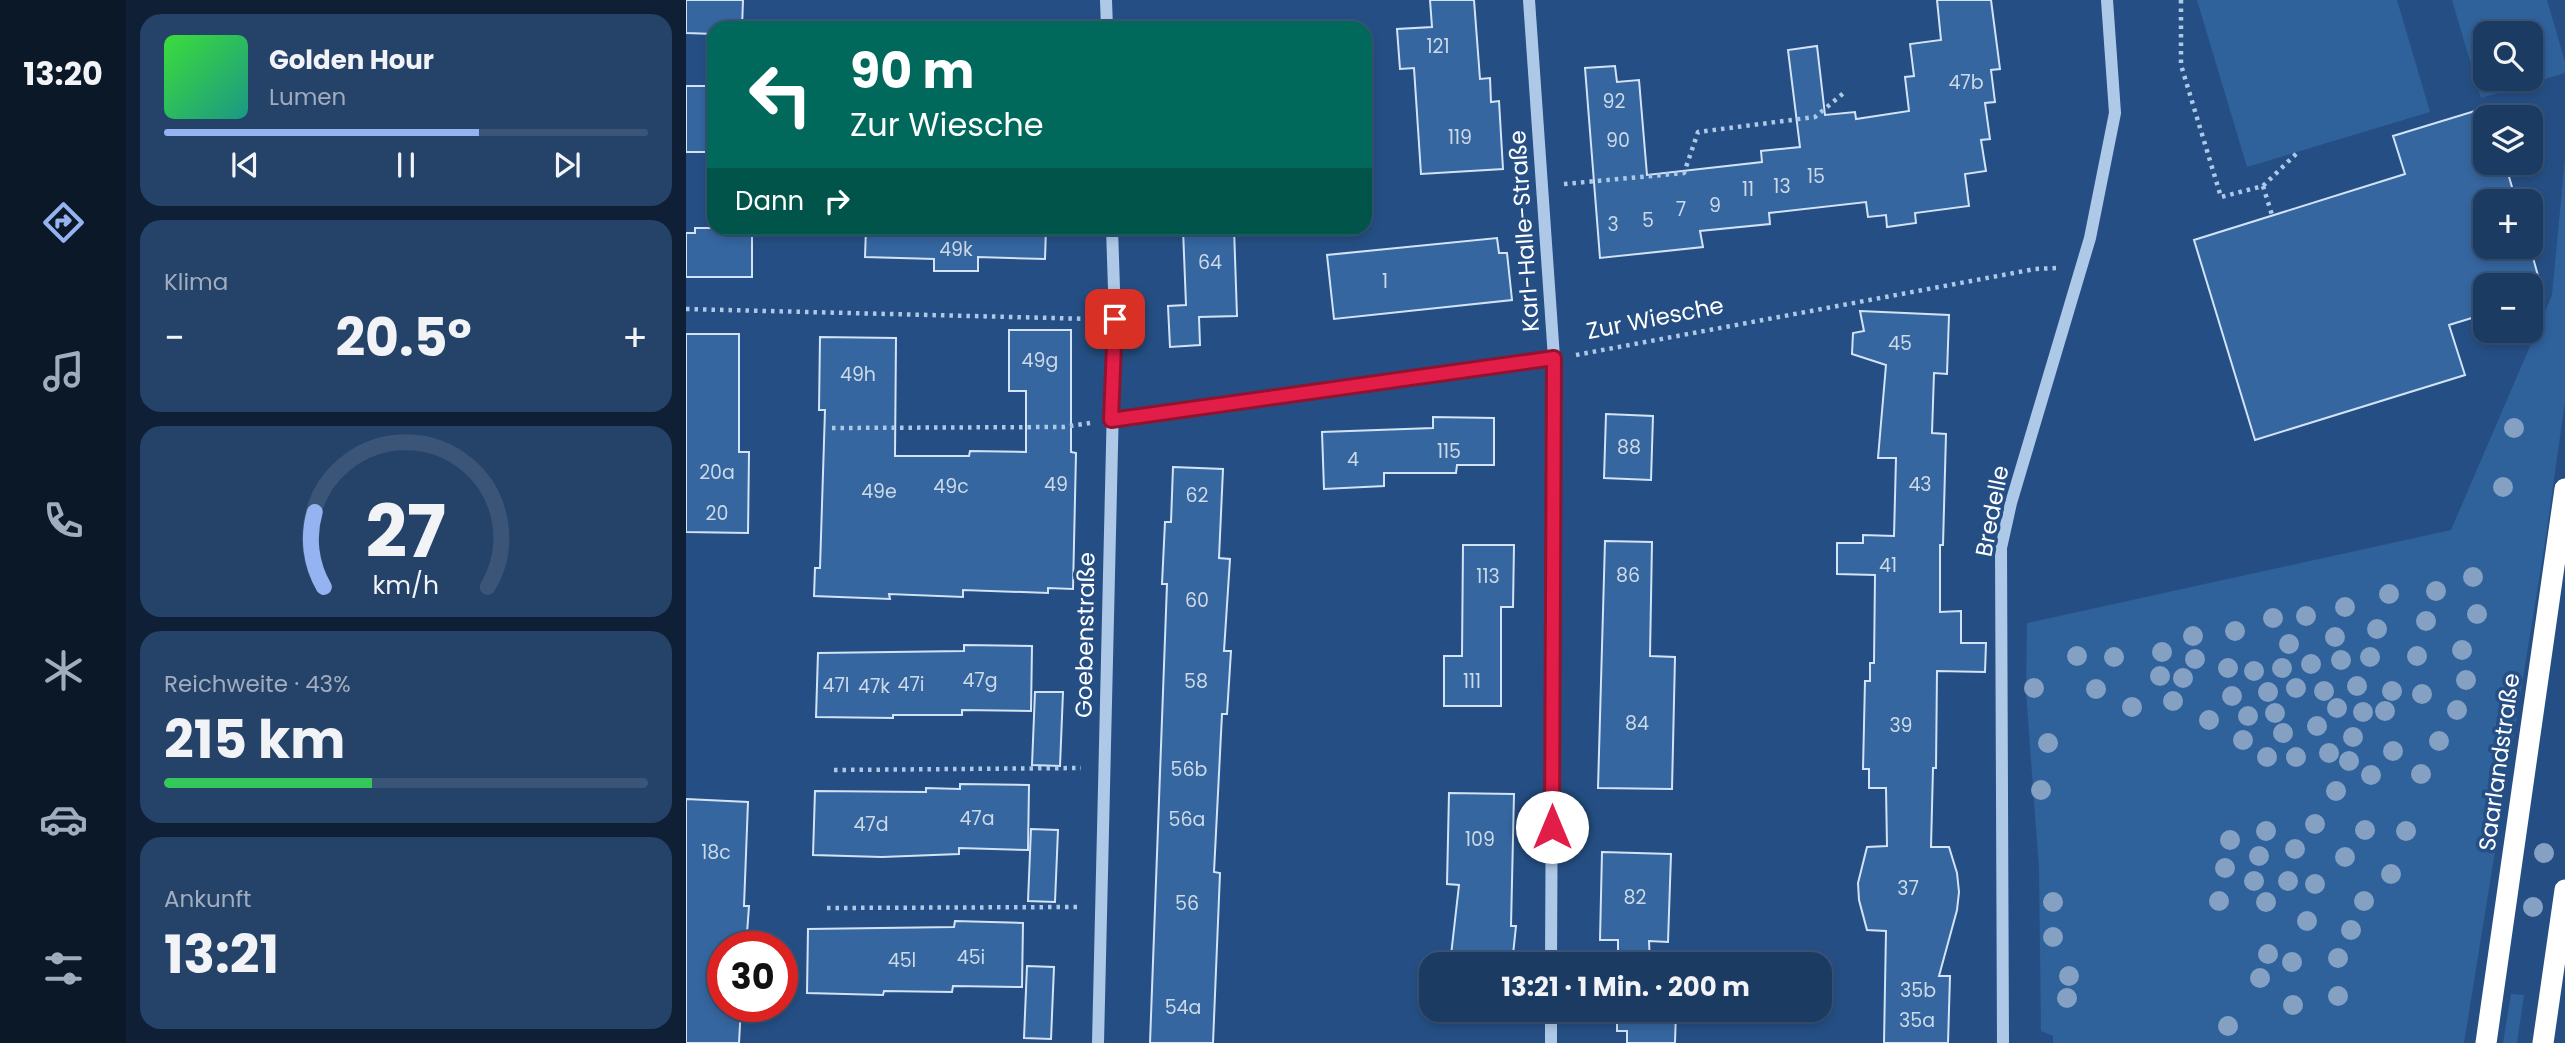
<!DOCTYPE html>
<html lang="de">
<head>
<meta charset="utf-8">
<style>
	body { margin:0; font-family:Poppins,sans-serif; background:#254269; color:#f1f3f6; height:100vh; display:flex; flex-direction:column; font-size:26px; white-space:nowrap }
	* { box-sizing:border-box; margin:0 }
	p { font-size:23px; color:#a0adbe }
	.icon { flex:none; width:38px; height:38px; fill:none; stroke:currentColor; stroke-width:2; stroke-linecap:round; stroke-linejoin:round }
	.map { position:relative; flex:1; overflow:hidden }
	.details { display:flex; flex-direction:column; gap:14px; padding:14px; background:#0f2036; width:560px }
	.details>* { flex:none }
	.top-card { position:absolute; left:21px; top:21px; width:665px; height:214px; border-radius:21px; box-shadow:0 4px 10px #0003,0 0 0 2px #3a5578; background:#00695c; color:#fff; overflow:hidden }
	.buttons { position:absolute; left:1787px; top:21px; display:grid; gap:14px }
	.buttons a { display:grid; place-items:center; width:70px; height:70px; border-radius:14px; background:#1c3b63; box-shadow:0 4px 10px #0003,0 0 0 2px #3a5578; font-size:35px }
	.speed { position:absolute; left:21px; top:931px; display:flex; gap:14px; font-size:35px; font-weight:700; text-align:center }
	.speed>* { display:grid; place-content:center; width:91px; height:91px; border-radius:50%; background:#1c3b63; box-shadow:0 4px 10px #0003,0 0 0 2px #3a5578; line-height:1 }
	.speed .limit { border:10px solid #d22; background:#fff; color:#111 }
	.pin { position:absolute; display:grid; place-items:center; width:60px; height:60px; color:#fff; margin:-30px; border-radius:14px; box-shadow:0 4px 10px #0006 }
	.me { position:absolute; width:77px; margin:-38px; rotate:0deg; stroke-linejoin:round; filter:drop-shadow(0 0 5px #0008) }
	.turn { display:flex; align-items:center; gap:24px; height:147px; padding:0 28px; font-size:32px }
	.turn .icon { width:91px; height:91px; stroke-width:2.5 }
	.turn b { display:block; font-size:49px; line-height:60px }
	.then { display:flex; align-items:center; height:66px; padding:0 28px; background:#0003; gap:14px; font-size:26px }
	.big { font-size:52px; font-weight:700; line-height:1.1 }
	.details .widget { flex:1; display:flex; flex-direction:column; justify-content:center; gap:10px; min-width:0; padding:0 24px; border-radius:21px; background:#254269 }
	.details .dial { align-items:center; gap:0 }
	.dial svg { height:182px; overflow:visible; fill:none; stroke:#3a5578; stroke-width:7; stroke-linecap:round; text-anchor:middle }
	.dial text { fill:#f1f3f6; stroke:none }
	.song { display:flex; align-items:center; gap:21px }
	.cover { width:84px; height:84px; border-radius:10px; background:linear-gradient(135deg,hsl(120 70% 55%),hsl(170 70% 35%)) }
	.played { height:7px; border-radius:4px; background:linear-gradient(90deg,#95b2f1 65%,#3a5578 65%) }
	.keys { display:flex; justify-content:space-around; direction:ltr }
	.heat { display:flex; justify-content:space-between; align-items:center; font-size:38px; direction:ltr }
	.charge { height:10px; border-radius:5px; background:linear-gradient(90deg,#34c759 43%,#3a5578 0) }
	.trip { position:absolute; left:733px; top:952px; width:413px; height:70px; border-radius:21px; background:#1c3b63; box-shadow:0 4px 10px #0003,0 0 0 2px #3a5578; font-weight:700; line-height:70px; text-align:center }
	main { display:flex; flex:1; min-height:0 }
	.menu { display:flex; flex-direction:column; width:126px; justify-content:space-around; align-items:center; background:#0b1828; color:#a0adbe }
	.menu .icon { width:49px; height:49px }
	.menu .on { color:#95b2f1 }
	.menu b { font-size:32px; color:#f1f3f6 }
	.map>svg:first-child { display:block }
</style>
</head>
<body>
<main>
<nav class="menu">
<b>13:20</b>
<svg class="icon on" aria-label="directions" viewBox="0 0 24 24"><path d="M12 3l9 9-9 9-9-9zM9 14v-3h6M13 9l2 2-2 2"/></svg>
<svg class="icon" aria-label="music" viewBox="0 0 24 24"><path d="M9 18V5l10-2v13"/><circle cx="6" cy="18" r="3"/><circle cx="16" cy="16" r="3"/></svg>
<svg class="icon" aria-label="phone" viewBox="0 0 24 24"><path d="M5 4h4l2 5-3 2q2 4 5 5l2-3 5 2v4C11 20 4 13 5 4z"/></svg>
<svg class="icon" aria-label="climate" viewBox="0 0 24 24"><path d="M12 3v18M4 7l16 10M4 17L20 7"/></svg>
<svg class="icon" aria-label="car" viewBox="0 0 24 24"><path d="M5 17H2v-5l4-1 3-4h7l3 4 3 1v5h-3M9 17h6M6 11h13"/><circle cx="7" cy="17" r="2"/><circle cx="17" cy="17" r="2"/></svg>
<svg class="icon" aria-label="filters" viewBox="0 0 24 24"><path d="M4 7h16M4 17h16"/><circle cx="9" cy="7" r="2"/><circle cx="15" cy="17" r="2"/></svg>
</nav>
<section class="details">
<div class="widget">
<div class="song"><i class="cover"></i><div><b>Golden Hour</b><p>Lumen</p></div></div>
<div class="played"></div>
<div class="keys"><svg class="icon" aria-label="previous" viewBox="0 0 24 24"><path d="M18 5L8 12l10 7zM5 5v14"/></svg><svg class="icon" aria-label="pause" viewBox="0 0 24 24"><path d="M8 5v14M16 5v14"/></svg><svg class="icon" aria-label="next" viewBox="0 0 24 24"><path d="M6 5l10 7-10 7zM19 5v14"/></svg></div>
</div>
<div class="widget"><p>Klima</p>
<div class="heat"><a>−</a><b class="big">20.5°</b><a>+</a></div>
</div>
<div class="widget dial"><svg viewBox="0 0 100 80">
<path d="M14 69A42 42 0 1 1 86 69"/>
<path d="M14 69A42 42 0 0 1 10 36" stroke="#95b2f1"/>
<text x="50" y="56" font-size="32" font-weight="700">27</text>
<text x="50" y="72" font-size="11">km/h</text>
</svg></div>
<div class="widget"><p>Reichweite · 43%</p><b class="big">215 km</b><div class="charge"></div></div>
<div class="widget"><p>Ankunft</p><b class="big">13:21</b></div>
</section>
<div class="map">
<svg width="1879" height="1043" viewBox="0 0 1879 1043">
	<rect width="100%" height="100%" fill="#254f84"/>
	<path fill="#2f619b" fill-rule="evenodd" d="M1511,0H1711L1744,112L1561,167Z
		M1766,0H1861L1879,62V73L1795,98ZM1799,33H1844V79H1799Z
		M1879,158V401L1860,536L1778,1043H1367V1036L1355,1031L1353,869L1340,692L1341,623L1765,530L1866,295Z
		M1825,994L1838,995L1831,1043H1817Z"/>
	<path fill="#3566a0" stroke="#d2e3f6" stroke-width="2" d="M0,0H57L56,28H28V34L0,33Z
		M744,0H788L794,79L804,78L805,102L813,101L817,169L735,174L728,68L714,69L711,29L746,27Z
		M1251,0H1305L1314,69L1305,70L1309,102L1299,103L1304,139L1295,140L1300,171L1279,174L1283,206L1229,213L1230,223L1201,227L1200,215L1182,217L1180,202L1083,213L1084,224L1014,231L1017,247L914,258L899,68L929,66L931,82L953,80L961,175L1076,162L1075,151L1114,147L1102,50L1131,46L1139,115L1169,112L1170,119L1223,111L1219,77L1228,76L1224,44L1255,40Z
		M0,86H28V152H0Z
		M1802,107L1805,117H1799V163H1819L1830,201H1799V247H1844L1858,297L1844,301V285H1799V314L1763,325L1779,375L1569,440L1508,240L1719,174L1707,136Z
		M9,228H66V277H0V233H9Z
		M180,228H360L359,259L292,257V271H248V259L179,257Z
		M548,228L551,316L513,317L514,345L484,347L482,306L500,305L497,229Z
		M811,238L813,253H821L826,300L648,319L641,255Z
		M1174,311L1263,315L1261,374L1248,373L1246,433L1260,434L1257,545H1254V612L1275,611V643H1300L1299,672L1251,671L1250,768H1247L1245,847H1263L1271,873L1273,892L1271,910L1253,976H1264L1262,1043H1198L1200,931L1181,930L1173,900L1172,883L1181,847L1201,846L1200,788H1183V769H1177L1179,681H1184V663H1188L1189,575L1151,574V543H1177V535L1208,536L1210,458H1192L1200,365L1166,354L1167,333L1178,331Z
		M323,330H385V452L390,453L387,589L362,588V593L277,590V597L203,594L204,599L128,596L129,568H134L139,410H133L134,337L210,338L209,456H283L284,451L340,452V391H323Z
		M0,334H53V452H63L62,533L0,532Z
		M920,414L967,416L965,480L918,478Z
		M747,417L808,418V465H771L770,473H698V486L638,489L636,432L747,428Z
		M487,467L537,469L533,558L544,559L538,651H545L541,714H536L528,872L534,873L527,1043H464L481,584H476L479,522H485Z
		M919,541L966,542L964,656L989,657L986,789L912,788Z
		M777,545H828L827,607H815V706H758V656H776Z
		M278,645L346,646L345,711L276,710V715H207V718L130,717L132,653L278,651Z
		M349,692H377L374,766L346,765Z
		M274,784L343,785L342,850L273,848V854L196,857L127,855L129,791L240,792V788L274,789Z
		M763,793L828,794L825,926H830L826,964H764L773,885L761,884Z
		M0,799L62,802L58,906H63L60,947H37V1006H55L53,1043H0Z
		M345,829L372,830L369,902L342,901Z
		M916,852L985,854L982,942L963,941L964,964H932V940H914Z
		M269,921L337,923L336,987L267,986L266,992L198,991L197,995L121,993L122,929L268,927Z
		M341,966L368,967L365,1039L338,1038Z
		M931,1010H990L989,1043H941V1031H931Z"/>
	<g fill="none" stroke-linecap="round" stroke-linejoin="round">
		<path stroke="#aec9e8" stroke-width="4.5" stroke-dasharray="3.5 5" stroke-linecap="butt" d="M1495,0V65L1535,197L1577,186L1612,152
			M878,184L998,173L1012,132L1129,117L1160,91
			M1577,186L1586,215
			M0,309L407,319
			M890,355L1349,269L1370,268
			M146,428L377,427L404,423
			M148,770L395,768
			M141,908L392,907"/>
		<path stroke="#aec9e8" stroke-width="12" d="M420,0L421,28
			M843,0L868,358L865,964
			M425,420L868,358
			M412,1043L429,319L426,228
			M865,1043V1010
			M1317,1043L1315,548L1325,503L1404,238L1429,113L1421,0"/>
		<path stroke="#fff" stroke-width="21" d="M1800,1043L1879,489
			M1857,1043L1879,890"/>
	</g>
	<g fill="#84a0c3">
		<circle cx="1828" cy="428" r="10"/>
		<circle cx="1817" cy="487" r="10"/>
		<circle cx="1787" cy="577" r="10"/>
		<circle cx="1750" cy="591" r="10"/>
		<circle cx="1703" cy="594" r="10"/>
		<circle cx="1659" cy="607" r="10"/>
		<circle cx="1791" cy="614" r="10"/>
		<circle cx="1620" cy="616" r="10"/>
		<circle cx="1587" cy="618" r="10"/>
		<circle cx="1740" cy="621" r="10"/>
		<circle cx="1691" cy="629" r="10"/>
		<circle cx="1549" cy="631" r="10"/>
		<circle cx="1507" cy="636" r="10"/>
		<circle cx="1649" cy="637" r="10"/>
		<circle cx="1603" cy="644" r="10"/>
		<circle cx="1776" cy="650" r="10"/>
		<circle cx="1476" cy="652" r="10"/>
		<circle cx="1391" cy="656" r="10"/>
		<circle cx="1731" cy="656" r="10"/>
		<circle cx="1428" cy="657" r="10"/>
		<circle cx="1684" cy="657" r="10"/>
		<circle cx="1509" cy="659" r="10"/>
		<circle cx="1655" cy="660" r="10"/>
		<circle cx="1625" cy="664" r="10"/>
		<circle cx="1542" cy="668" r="10"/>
		<circle cx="1596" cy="668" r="10"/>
		<circle cx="1568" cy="671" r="10"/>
		<circle cx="1474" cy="676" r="10"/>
		<circle cx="1497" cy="678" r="10"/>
		<circle cx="1780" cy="680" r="10"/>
		<circle cx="1671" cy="686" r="10"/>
		<circle cx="1348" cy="688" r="10"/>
		<circle cx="1610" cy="688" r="10"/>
		<circle cx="1410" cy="689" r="10"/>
		<circle cx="1638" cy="691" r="10"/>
		<circle cx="1706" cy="691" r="10"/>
		<circle cx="1582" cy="692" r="10"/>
		<circle cx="1736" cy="694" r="10"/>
		<circle cx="1546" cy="696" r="10"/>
		<circle cx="1487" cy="701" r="10"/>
		<circle cx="1446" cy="707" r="10"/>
		<circle cx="1651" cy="708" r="10"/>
		<circle cx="1771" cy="710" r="10"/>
		<circle cx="1699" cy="711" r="10"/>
		<circle cx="1677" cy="712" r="10"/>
		<circle cx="1589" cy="713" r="10"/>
		<circle cx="1562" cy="716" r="10"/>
		<circle cx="1523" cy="720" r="10"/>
		<circle cx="1631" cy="726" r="10"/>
		<circle cx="1597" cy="733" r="10"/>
		<circle cx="1667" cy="737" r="10"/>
		<circle cx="1557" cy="740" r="10"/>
		<circle cx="1753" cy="741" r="10"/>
		<circle cx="1362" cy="743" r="10"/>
		<circle cx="1707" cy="751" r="10"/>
		<circle cx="1643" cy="753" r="10"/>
		<circle cx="1581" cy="757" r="10"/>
		<circle cx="1610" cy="757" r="10"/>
		<circle cx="1663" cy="761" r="10"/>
		<circle cx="1735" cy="774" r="10"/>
		<circle cx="1685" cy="775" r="10"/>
		<circle cx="1355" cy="790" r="10"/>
		<circle cx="1650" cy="791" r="10"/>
		<circle cx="1629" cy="824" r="10"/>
		<circle cx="1679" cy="830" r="10"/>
		<circle cx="1580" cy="831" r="10"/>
		<circle cx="1720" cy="831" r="10"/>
		<circle cx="1544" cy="840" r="10"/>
		<circle cx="1609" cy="849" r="10"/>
		<circle cx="1858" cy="853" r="10"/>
		<circle cx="1573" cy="856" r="10"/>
		<circle cx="1659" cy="857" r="10"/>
		<circle cx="1539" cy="868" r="10"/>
		<circle cx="1705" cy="874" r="10"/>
		<circle cx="1568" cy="881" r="10"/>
		<circle cx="1602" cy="881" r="10"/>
		<circle cx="1629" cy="884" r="10"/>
		<circle cx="1533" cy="901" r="10"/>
		<circle cx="1678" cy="901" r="10"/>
		<circle cx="1367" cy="902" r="10"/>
		<circle cx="1580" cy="902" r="10"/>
		<circle cx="1847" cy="907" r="10"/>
		<circle cx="1621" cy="921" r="10"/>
		<circle cx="1665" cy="930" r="10"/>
		<circle cx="1367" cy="937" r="10"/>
		<circle cx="1582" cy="954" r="10"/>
		<circle cx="1652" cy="958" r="10"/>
		<circle cx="1606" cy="962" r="10"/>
		<circle cx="1383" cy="976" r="10"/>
		<circle cx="1574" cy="978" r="10"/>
		<circle cx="1652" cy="996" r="10"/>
		<circle cx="1381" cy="998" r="10"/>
		<circle cx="1607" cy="1005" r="10"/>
		<circle cx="1542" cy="1026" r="10"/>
	</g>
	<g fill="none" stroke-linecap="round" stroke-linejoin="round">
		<g stroke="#92132f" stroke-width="18">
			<path id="route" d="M429,319L425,420L868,358L866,827"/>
		</g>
		<use href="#route" stroke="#e11d48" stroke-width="12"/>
	</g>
	<g text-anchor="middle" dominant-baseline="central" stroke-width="7" stroke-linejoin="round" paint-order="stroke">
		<g font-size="19" fill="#ccd9e7">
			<text x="752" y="46">121</text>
			<text x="1280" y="82">47b</text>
			<text x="928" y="101">92</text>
			<text x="774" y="137">119</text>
			<text x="932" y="140">90</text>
			<text x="1130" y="176">15</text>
			<text x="1096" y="186">13</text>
			<text x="1062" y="189">11</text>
			<text x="1029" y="205">9</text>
			<text x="995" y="209">7</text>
			<text x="962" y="220">5</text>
			<text x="927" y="224">3</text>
			<text x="270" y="249">49k</text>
			<text x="524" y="262">64</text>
			<text x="699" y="281">1</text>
			<text x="1214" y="343">45</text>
			<text x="354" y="360">49g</text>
			<text x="172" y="374">49h</text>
			<text x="943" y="447">88</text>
			<text x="763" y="451">115</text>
			<text x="667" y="459">4</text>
			<text x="31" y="472">20a</text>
			<text x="370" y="484">49</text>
			<text x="1234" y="484">43</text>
			<text x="265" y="486">49c</text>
			<text x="193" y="491">49e</text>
			<text x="511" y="495">62</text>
			<text x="31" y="513">20</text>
			<text x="1202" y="565">41</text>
			<text x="942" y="575">86</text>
			<text x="802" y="576">113</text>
			<text x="511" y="600">60</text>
			<text x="294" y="680">47g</text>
			<text x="510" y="681">58</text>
			<text x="786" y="681">111</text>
			<text x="225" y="684">47i</text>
			<text x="150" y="685">47l</text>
			<text x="188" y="686">47k</text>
			<text x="951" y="723">84</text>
			<text x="1215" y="725">39</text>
			<text x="503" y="769">56b</text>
			<text x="291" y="818">47a</text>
			<text x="501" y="819">56a</text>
			<text x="185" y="824">47d</text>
			<text x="794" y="839">109</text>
			<text x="30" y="852">18c</text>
			<text x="1222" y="888">37</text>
			<text x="949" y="897">82</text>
			<text x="501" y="903">56</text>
			<text x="285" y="957">45i</text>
			<text x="216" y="960">45l</text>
			<text x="1232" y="990">35b</text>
			<text x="497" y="1007">54a</text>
			<text x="1231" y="1020">35a</text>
		</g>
		<g font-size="23" fill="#fff" stroke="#254f84">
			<text transform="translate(838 231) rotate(-94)">Karl-Halle-Straße</text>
			<text transform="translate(969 318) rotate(-11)">Zur Wiesche</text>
			<text transform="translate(1306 511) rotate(-79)">Bredelle</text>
			<text transform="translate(399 635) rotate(-89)">Goebenstraße</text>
			<text transform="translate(1813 762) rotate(-82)">Saarlandstraße</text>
		</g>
	</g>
</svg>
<div class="buttons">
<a><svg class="icon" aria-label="search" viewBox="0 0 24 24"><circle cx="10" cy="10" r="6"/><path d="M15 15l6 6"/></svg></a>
<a><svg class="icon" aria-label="layers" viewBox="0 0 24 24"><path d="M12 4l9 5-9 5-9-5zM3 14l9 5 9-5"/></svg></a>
<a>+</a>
<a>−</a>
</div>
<div class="speed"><div class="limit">30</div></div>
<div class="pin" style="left:429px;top:319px;background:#d93025"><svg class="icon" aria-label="arrive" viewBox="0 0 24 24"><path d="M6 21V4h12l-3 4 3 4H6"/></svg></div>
<svg class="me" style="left:866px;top:827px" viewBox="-20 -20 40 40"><circle r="19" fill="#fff"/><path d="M0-13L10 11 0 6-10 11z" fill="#e11d48"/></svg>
<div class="trip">13:21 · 1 Min. · 200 m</div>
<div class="top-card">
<div class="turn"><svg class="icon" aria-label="left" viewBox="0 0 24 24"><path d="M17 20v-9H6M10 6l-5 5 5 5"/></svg><div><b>90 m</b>Zur Wiesche</div></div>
<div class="then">Dann<svg class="icon" aria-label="right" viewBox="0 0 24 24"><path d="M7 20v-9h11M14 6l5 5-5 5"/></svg></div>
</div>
</div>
</main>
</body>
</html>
